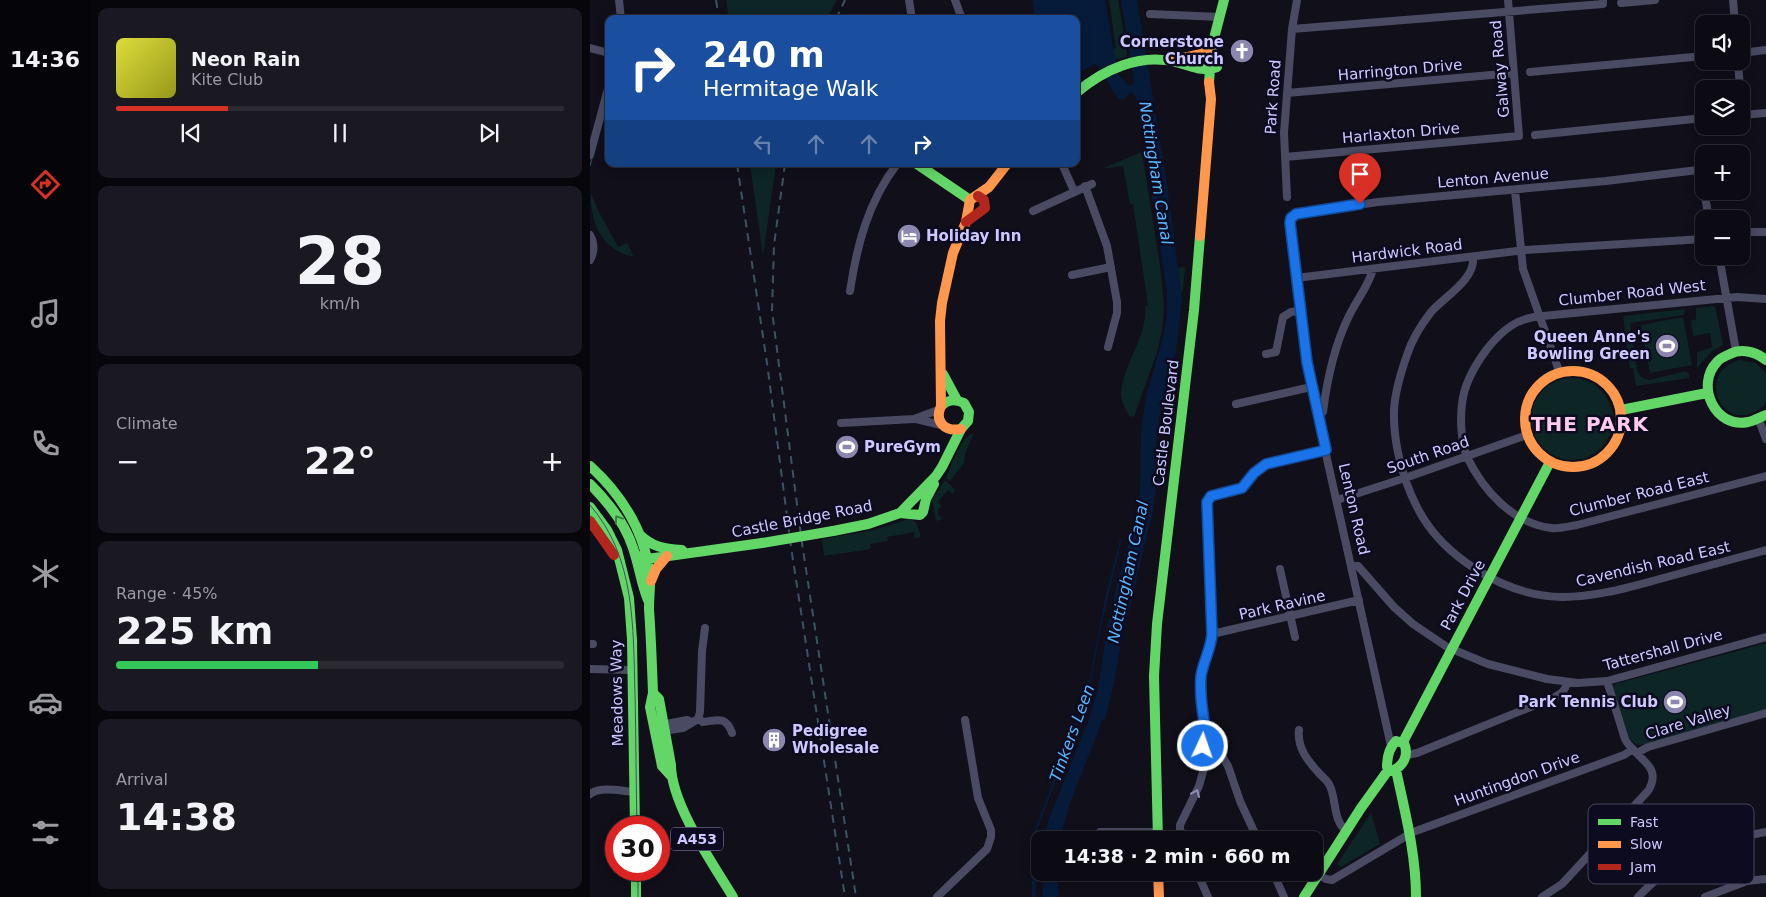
<!DOCTYPE html>
<html lang="en">
<head>
<meta charset="utf-8">
<style>
	body { margin:0; font-family:"DejaVu Sans",sans-serif; background:#1a1922; color:#f1f3f6; height:100vh; display:flex; flex-direction:column; font-size:19px; white-space:nowrap }
	* { box-sizing:border-box; margin:0 }
	p { font-size:16px; color:#9a9ba0 }
	.icon { flex:none; width:28px; height:28px; fill:none; stroke:currentColor; stroke-width:2; stroke-linecap:round; stroke-linejoin:round }
	.map { position:relative; flex:1; overflow:hidden }
	.panel { display:flex; flex-direction:column; gap:8px; padding:8px; background:#07060b; width:500px }
	.panel>* { flex:none }
	.guide { position:absolute; left:15px; top:15px; width:475px; height:152px; border-radius:10px; box-shadow:0 2px 12px #0003,0 0 0 1px #2c2b34; background:#1a4fa0; color:#fff; overflow:hidden }
	.tools { position:absolute; left:1105px; top:15px; display:grid; gap:10px }
	.tools a { display:grid; place-items:center; width:55px; height:55px; border-radius:10px; background:#0c0b14; box-shadow:0 2px 12px #0003,0 0 0 1px #2c2b34; font-size:25px }
	.speed { position:absolute; left:15px; top:816px; display:flex; gap:10px; font-size:25px; font-weight:700; text-align:center }
	.speed>* { display:grid; place-content:center; width:65px; height:65px; border-radius:50%; background:#0c0b14; box-shadow:0 2px 12px #0003,0 0 0 1px #2c2b34; line-height:1 }
	.speed .limit { border:8px solid #d22; background:#fff; color:#111 }
	.pin { position:absolute; display:grid; place-items:center; width:42px; height:42px; color:#fff; margin:-51px -21px; border-radius:50% 50% 50% 0; rotate:-45deg; box-shadow:0 0 5px #0007 }
	.pin .icon { rotate:45deg }
	.me { position:absolute; width:55px; margin:-28px; rotate:3deg; stroke-linejoin:round; filter:drop-shadow(0 0 4px #0008) }
	.turn { display:flex; align-items:center; gap:18px; height:105px; padding:0 15px; font-size:22px }
	.turn .icon { width:65px; height:65px; stroke-width:2.5 }
	.turn b { display:block; font-size:35px; line-height:42px }
	.lanes { display:flex; align-items:center; height:48px; padding:0 15px; background:#0003; justify-content:center; gap:25px; direction:ltr }
	.lanes .off { opacity:.35 }
	.big { font-size:38px; font-weight:800; line-height:1.1 }
	.panel .card { flex:1; display:flex; flex-direction:column; justify-content:center; gap:8px; min-width:0; padding:0 18px; border-radius:10px; background:#1a1922 }
	.panel .dial { align-items:center; gap:0 }
	.dial b { font-size:65px; line-height:1 }
	.song { display:flex; align-items:center; gap:15px }
	.cover { width:60px; height:60px; border-radius:8px; background:linear-gradient(135deg,hsl(60 70% 55%),hsl(60 70% 35%)) }
	.played { height:5px; border-radius:2px; background:linear-gradient(90deg,#d93025 25%,#2c2b34 25%) }
	.keys { display:flex; justify-content:space-around; direction:ltr }
	.heat { display:flex; justify-content:space-between; align-items:center; font-size:28px; direction:ltr }
	.charge { height:8px; border-radius:4px; background:linear-gradient(90deg,#34c759 45%,#2c2b34 0) }
	.trip { position:absolute; left:441px; top:831px; width:292px; height:50px; border-radius:10px; background:#0c0b14; box-shadow:0 2px 12px #0003,0 0 0 1px #2c2b34; font-weight:800; line-height:50px; text-align:center }
	main { display:flex; flex:1; min-height:0 }
	.tabs { display:flex; flex-direction:column; width:90px; justify-content:space-around; align-items:center; background:#050408; color:#9a9ba0 }
	.tabs .icon { width:35px; height:35px }
	.tabs .on { color:#d93025 }
	.tabs b { font-size:22px; color:#f1f3f6 }
	.map>svg:first-child { display:block }
</style>
</head>
<body>
<main>
<nav class="tabs">
<b>14:36</b>
<svg class="icon on" aria-label="directions" viewBox="0 0 24 24"><path d="M12 3l9 9-9 9-9-9zM9 14v-3h6M13 9l2 2-2 2"/></svg>
<svg class="icon" aria-label="music" viewBox="0 0 24 24"><path d="M9 18V5l10-2v13"/><circle cx="6" cy="18" r="3"/><circle cx="16" cy="16" r="3"/></svg>
<svg class="icon" aria-label="phone" viewBox="0 0 24 24"><path d="M5 4h4l2 5-3 2q2 4 5 5l2-3 5 2v4C11 20 4 13 5 4z"/></svg>
<svg class="icon" aria-label="climate" viewBox="0 0 24 24"><path d="M12 3v18M4 7l16 10M4 17L20 7"/></svg>
<svg class="icon" aria-label="car" viewBox="0 0 24 24"><path d="M5 17H2v-5l4-1 3-4h7l3 4 3 1v5h-3M9 17h6M6 11h13"/><circle cx="7" cy="17" r="2"/><circle cx="17" cy="17" r="2"/></svg>
<svg class="icon" aria-label="filters" viewBox="0 0 24 24"><path d="M4 7h16M4 17h16"/><circle cx="9" cy="7" r="2"/><circle cx="15" cy="17" r="2"/></svg>
</nav>
<section class="panel">
<div class="card">
<div class="song"><i class="cover"></i><div><b>Neon Rain</b><p>Kite Club</p></div></div>
<div class="played"></div>
<div class="keys"><svg class="icon" aria-label="previous" viewBox="0 0 24 24"><path d="M18 5L8 12l10 7zM5 5v14"/></svg><svg class="icon" aria-label="pause" viewBox="0 0 24 24"><path d="M8 5v14M16 5v14"/></svg><svg class="icon" aria-label="next" viewBox="0 0 24 24"><path d="M6 5l10 7-10 7zM19 5v14"/></svg></div>
</div>
<div class="card dial"><b>28</b><p>km/h</p></div>
<div class="card"><p>Climate</p>
<div class="heat"><a>−</a><b class="big">22°</b><a>+</a></div>
</div>
<div class="card"><p>Range · 45%</p><b class="big">225 km</b><div class="charge"></div></div>
<div class="card"><p>Arrival</p><b class="big">14:38</b></div>
</section>
<div class="map">
<svg width="1176" height="897" viewBox="0 0 1176 897">
	<rect width="100%" height="100%" fill="#100f1a"/>
	<path fill="#0d2525" d="M136,0H247L237,19H139Z
		M519,0H528L537,52L536,57L524,60L523,50L526,48Z
		M552,152L571,273L574,307L572,330L567,352L544,417L539,416C536,410 531,401 531,394C533,363 558,337 555,306L558,305L543,204H540L533,166L511,169Z
		M160,164H186L173,256Z
		M1,193L8,210L28,247L37,243L44,257C38,255 31,254 26,250C7,239 0,214 1,193Z
		M595,267L593,290L591,293L588,268Z
		M1125,306L1133,345L1122,351L1107,368V352L1118,349L1122,347L1120,333L1103,336L1101,321L1106,319V308Z
		M1095,309L1094,315L1040,323L1047,370C1050,376 1053,379 1060,380L1095,371L1099,374V378L1046,386L1043,368H1040L1033,316Z
		M1093,317L1102,365L1060,373L1051,325Z
		M1149,360L1166,363L1176,373C1176,381 1176,391 1176,400C1175,405 1171,409 1166,411C1133,431 1104,375 1149,360Z
		M941 419a41 41 0 1 1 82 0a41 41 0 1 1-82 0Z
		M384,433L375,454L374,463L360,481L356,478C361,466 371,436 384,433Z
		M355,480L365,490L363,494L358,490L348,502L352,506L348,510V515L353,519L346,521L342,500Z
		M319,519L326,522L331,537L325,538L324,532L297,537L298,541L280,544L281,549L234,556L232,539L284,530Z
		M1176,643V711L1051,745C1044,745 1041,740 1038,735L1023,686L1025,684Z
		M781,813L790,844L751,867L747,864Z"/>
	<path fill="#061a3a" d="M443,0H515L528,74L539,86L542,85L544,81L531,0H547L577,184L592,299L586,353L582,365L568,421L569,422L566,443L569,482L566,487L563,511L539,611L534,626L524,683L515,719L512,720C499,760 477,799 471,840H454L458,821L499,719L508,688L517,628L526,588L547,511L550,489L551,428L557,393L573,337L577,315V290L546,97L542,92L534,99H528L509,67L505,64L486,74V19H444Z
		M530,539H532L511,627L499,694L447,830L445,855L446,897H442L441,861L445,829L497,694L514,602Z
		M452,873H467L469,897H453Z"/>
	<g fill="none" stroke-linecap="round" stroke-linejoin="round">
		<path stroke="#4a4a63" stroke-width="8" d="M29,0L31,19
			M319,0L322,19
			M365,0L372,19
			M1143,0L1145,24
			M1031,3L1065,0
			M560,14L630,17
			M702,29L1013,4V0
			M0,48L19,53
			M1151,53L1176,50
			M1148,61L1150,89
			M940,72L1114,56
			M697,93L924,73
			M1151,99L1153,115
			M1151,115L1176,113
			M945,135L1114,118
			M0,155L19,85
			M695,157L929,136L918,0
			M472,164L484,191
			M495,186L517,246L527,302V313L518,347
			M925,190L933,269L968,368V373
			M1114,191L1119,219
			M697,197L694,133L702,29L707,0
			M443,211L502,184
			M1151,232H1176
			M0,235C5,244 5,251 0,260
			M1129,256L1146,351
			M883,257C886,279 854,297 841,312C831,325 822,339 817,355C811,372 805,391 804,410C803,441 812,477 826,505C851,557 917,597 973,597C1005,597 1036,588 1066,580C1103,570 1139,560 1176,550
			M482,275L521,267
			M706,278L935,250L1114,239
			M260,291C267,245 278,202 307,164
			M1176,299L1147,297L953,316C928,317 912,330 897,349C885,365 874,383 872,404C870,419 871,442 877,457C893,490 922,523 961,528C970,529 979,526 987,525L1176,476
			M676,354L686,352L693,317L701,312L710,311
			M646,404L721,387
			M728,415L733,412C737,380 744,347 758,318C765,302 779,286 783,269
			M326,419L351,425
			M1169,420L1176,439
			M251,423L324,419L348,410
			M747,500L815,478L937,435
			M762,566H768L804,607L823,624L857,647L898,664L957,679L988,683L1017,681L1176,637
			M690,569L705,637
			M622,634L769,600
			M0,644H3
			M0,669L42,670
			M108,719L113,722C128,720 136,716 142,733
			M71,725L97,720L102,722
			M709,730C707,747 717,760 728,772C731,776 736,779 739,784C747,798 742,821 757,831
			M72,731L93,728L108,719L110,712L112,651L115,628
			M614 747a8 8 0 1 1 16 0a8 8 0 1 1-16 0Z
			M617,740L611,691V677L622,642L617,507L618,499L621,496L652,488L669,469L682,462L736,450
			M801,746L721,387L700,227C700,218 703,214 711,213L788,202L1016,181L1108,170L1110,171L1114,191
			M629,751L638,766L650,801L668,840
			M1047,753L1058,747L1176,713
			M817,755L827,753L965,697C972,693 975,691 977,682
			M0,794C11,786 31,791 44,792
			M510,832H568
			M594,840L590,829V825L609,786L618,754
			M607,872L618,897
			M683,872L694,897
			M729,875L736,879L742,880L823,832L1034,755L1043,749
			M347,897L397,849L401,837V830L388,798L375,720
			M952,897L972,884L1058,791C1074,765 1045,759 1035,739L1017,681
			M1048,897C1069,876 1091,854 1119,845C1137,839 1157,836 1176,832
			M1115,897L1157,881L1176,879"/>
		<path stroke="#63d668" stroke-width="10" d="M619,82L622,46L634,0
			M486,93C513,70 549,53 586,62C600,65 612,73 627,67
			M327,164L380,200
			M1176,360C1166,352 1152,348 1140,354C1136,356 1130,358 1127,362C1105,385 1125,429 1158,422C1164,421 1170,417 1176,415
			M353,374L367,400
			M1031,410L1117,393
			M0,466C33,496 58,536 60,582C60,591 59,600 59,609C61,637 62,665 63,693L60,707L72,766L81,776
			M0,484C18,502 35,523 43,548C49,565 51,583 58,600
			M0,507L17,530L27,550L39,598L42,640L45,828
			M310,513L346,476L352,467L371,429L378,421L379,412L374,403C365,399 358,399 351,406
			M243,531L278,524L310,513L330,515L333,512L336,499L344,484
			M49,534C62,547 74,549 92,550
			M49,556L57,559L172,543
			M63,693L69,699L81,765C81,804 123,864 143,897
			M806,741L814,743C819,755 814,766 802,771L797,767C797,757 799,748 806,741Z
			M813,742L960,462
			M806,770C815,812 826,854 826,897
			M568,840L564,676L567,624L604,310L610,236
			M46,870V897
			M714,897L771,808L799,769"/>
		<path stroke="#ff974d" stroke-width="10" d="M584,60L610,54L622,46
			M610,236L621,99L619,82
			M935 419a48 48 0 1 1 96 0a48 48 0 1 1-96 0Z
			M371,429C355,432 344,422 351,406L350,321L352,303L363,253L376,222L380,200L399,187L417,164
			M61,581L66,569L77,556
			M568,872L569,897"/>
		<path stroke="#b3261e" stroke-width="10" d="M376,222L395,208L394,200L388,196
			M0,521L24,555"/>
		<path stroke="#3c5364" stroke-width="1" d="M31,0L33,19
			M13,99L19,75
			M0,166L19,93
			M0,505C46,558 43,628 45,694C46,738 46,783 47,828
			M48,870V897"/>
		<path stroke="#3c5364" stroke-width="2" stroke-dasharray="8 6" stroke-linecap="butt" d="M126,0L129,19
			M246,19L255,0
			M147,164L177,363L201,547L255,897
			M195,164L184,245L182,311L212,543L266,897"/>
		<path stroke="#63d668" stroke-width="10" d="M172,543L243,531"/>
	</g>
	<defs><path id="oneway-chevron" d="M-2-3.5L2.5 0L-2 3.5" fill="none" stroke-width="1.6" stroke-linecap="round" stroke-linejoin="round" transform="scale(1.25)"/></defs>
	<use stroke="#3c7b47" href="#oneway-chevron" transform="translate(28 519) rotate(-124)"/>
	<use stroke="#928fb9" href="#oneway-chevron" transform="translate(606 793) rotate(-67)"/>
	<g fill="none" stroke-linecap="round" stroke-linejoin="round">
		<g stroke="#114b97" stroke-width="12">
			<path id="route" d="M613,746L617,740C614,720 609,697 611,676C613,662 621,649 622,634L617,502L621,496L652,488L664,473L676,464L736,450L717,362L700,223L701,218L706,214L770,204"/>
		</g>
		<use href="#route" stroke="#1a73e8" stroke-width="9"/>
	</g>
	<defs>
		<g id="church-disc" transform="scale(1.25)"><circle r="9.5" fill="#8b87af" stroke="#0d0b1f"/><path d="M-1.2-6h2.4v3.5h3.3v2.4h-3.3V6h-2.4V-.1h-3.3v-2.4h3.3Z" fill="#fff"/></g>
		<g id="hotel-disc" transform="scale(1.25)"><circle r="9.5" fill="#8b87af" stroke="#0d0b1f"/><path d="M-6-4.5h1.5V1H6V5H4.5V3h-9V5H-6ZM-4 0a1.8 1.8 0 1 1 3.6 0ZM.5 0V-2.5h3Q6-2.5 6 0Z" fill="#fff"/></g>
		<g id="stadium-disc" transform="scale(1.25)"><circle r="9.5" fill="#8b87af" stroke="#0d0b1f"/><path d="M0-5a6.5 5 0 1 0 0 10a6.5 5 0 1 0 0-10ZM-3.5-1.8h7v3.6h-7Z" fill="#fff"/></g>
		<g id="building-disc" transform="scale(1.25)"><circle r="9.5" fill="#8b87af" stroke="#0d0b1f"/><path d="M-4-6H4V6H1V3H-1V6H-4ZM-2.5-4.3h1.7v1.8h-1.7ZM.8-4.3h1.7v1.8H.8ZM-2.5-1h1.7V.8h-1.7ZM.8-1h1.7V.8H.8Z" fill="#fff"/></g>
	</defs>
	<g fill-rule="evenodd">
		<use href="#church-disc" x="652" y="51"/>
		<use href="#hotel-disc" x="319" y="236"/>
		<use href="#stadium-disc" x="1077" y="346"/>
		<use href="#stadium-disc" x="257" y="447"/>
		<use href="#stadium-disc" x="1085" y="702"/>
		<use href="#building-disc" x="184" y="740"/>
	</g>
	<g text-anchor="middle" dominant-baseline="central" stroke-width="5" stroke-linejoin="round" paint-order="stroke">
		<rect fill="#0d0b1f" stroke="#938fbc" stroke-width="1" x="81" y="827.5" width="52" height="23" rx="4"/>
		<g font-size="14" font-weight="bold" fill="#cdc8ff">
			<text x="107" y="839">A453</text>
		</g>
		<g font-size="15" font-weight="bold" fill="#cdc8ff" stroke="#0d0b1f" text-anchor="end">
			<text x="634" y="42">Cornerstone<tspan x="634" dy="17">Church</tspan></text>
			<text x="336" y="236" text-anchor="start">Holiday Inn</text>
			<text x="1060" y="337">Queen Anne's<tspan x="1060" dy="17">Bowling Green</tspan></text>
			<text x="274" y="447" text-anchor="start">PureGym</text>
			<text x="1068" y="702">Park Tennis Club</text>
			<text x="202" y="731" text-anchor="start">Pedigree<tspan x="202" dy="17">Wholesale</tspan></text>
		</g>
		<g font-size="15" fill="#cdc8ff" stroke="#0d0b1f">
			<text transform="translate(910 69) rotate(-95)">Galway Road</text>
			<text transform="translate(810 70) rotate(-5)">Harrington Drive</text>
			<text transform="translate(683 97) rotate(-86)">Park Road</text>
			<text transform="translate(811 133) rotate(-5)">Harlaxton Drive</text>
			<text transform="translate(903 178) rotate(-5)">Lenton Avenue</text>
			<text transform="translate(817 251) rotate(-7)">Hardwick Road</text>
			<text transform="translate(1042 293) rotate(-6)">Clumber Road West</text>
			<text transform="translate(576 423) rotate(-83)">Castle Boulevard</text>
			<text transform="translate(838 455) rotate(-19)">South Road</text>
			<text transform="translate(1049 494) rotate(-14)">Clumber Road East</text>
			<text transform="translate(764 509) rotate(77)">Lenton Road</text>
			<text transform="translate(212 519) rotate(-11)">Castle Bridge Road</text>
			<text transform="translate(1063 564) rotate(-13)">Cavendish Road East</text>
			<text transform="translate(873 595) rotate(-62)">Park Drive</text>
			<text transform="translate(692 605) rotate(-13)">Park Ravine</text>
			<text transform="translate(1073 650) rotate(-15)">Tattershall Drive</text>
			<text transform="translate(27 693) rotate(-91)">Meadows Way</text>
			<text transform="translate(1098 722) rotate(-17)">Clare Valley</text>
			<text transform="translate(927 779) rotate(-20)">Huntingdon Drive</text>
		</g>
		<g font-size="16" font-style="italic" fill="#56b6ff" stroke="#0d0b1f">
			<text transform="translate(566 173) rotate(81)">Nottingham Canal</text>
			<text transform="translate(538 572) rotate(-78)">Nottingham Canal</text>
			<text transform="translate(482 733) rotate(-70)">Tinkers Leen</text>
		</g>
		<g font-size="20" font-weight="bold" letter-spacing="1" fill="#ffcaee" stroke="#0d0b1f">
			<text x="1000" y="424">THE PARK</text>
		</g>
	</g>
	<rect x="998" y="804" width="166" height="80" rx="8" fill="#0d0b1f" stroke="#474462" stroke-width="1"/>
	<rect x="1008" y="819" width="23" height="6" fill="#63d668"/>
	<rect x="1008" y="841" width="23" height="7" fill="#ff974d"/>
	<rect x="1008" y="864" width="23" height="6" fill="#b3261e"/>
	<g font-size="14" fill="#cdc8ff">
		<text x="1040" y="827">Fast</text>
		<text x="1040" y="849">Slow</text>
		<text x="1040" y="872">Jam</text>
	</g>
</svg>
<div class="tools">
<a><svg class="icon" aria-label="sound" viewBox="0 0 24 24"><path d="M4 9h4l5-4v14l-5-4H4zM17 9q2 3 0 6"/></svg></a>
<a><svg class="icon" aria-label="layers" viewBox="0 0 24 24"><path d="M12 4l9 5-9 5-9-5zM3 14l9 5 9-5"/></svg></a>
<a>+</a>
<a>−</a>
</div>
<div class="speed"><div class="limit">30</div></div>
<div class="pin" style="left:770px;top:204px;background:#d93025"><svg class="icon" aria-label="arrive" viewBox="0 0 24 24"><path d="M6 21V4h12l-3 4 3 4H6"/></svg></div>
<svg class="me" style="left:613px;top:746px" viewBox="-20 -20 40 40"><circle r="17" fill="#1a73e8" stroke="#fff" stroke-width="3"/><path d="M0-11L8 9 0 5-8 9z" fill="#fff"/></svg>
<div class="trip">14:38 · 2 min · 660 m</div>
<div class="guide">
<div class="turn"><svg class="icon" aria-label="right" viewBox="0 0 24 24"><path d="M7 20v-9h11M14 6l5 5-5 5"/></svg><div><b>240 m</b>Hermitage Walk</div></div>
<div class="lanes"><svg class="icon off" aria-label="left" viewBox="0 0 24 24"><path d="M17 20v-9H6M10 6l-5 5 5 5"/></svg><svg class="icon off" aria-label="ahead" viewBox="0 0 24 24"><path d="M12 20V5M6 11l6-6 6 6"/></svg><svg class="icon off" aria-label="ahead" viewBox="0 0 24 24"><path d="M12 20V5M6 11l6-6 6 6"/></svg><svg class="icon" aria-label="right" viewBox="0 0 24 24"><path d="M7 20v-9h11M14 6l5 5-5 5"/></svg></div>
</div>
</div>
</main>
</body>
</html>
